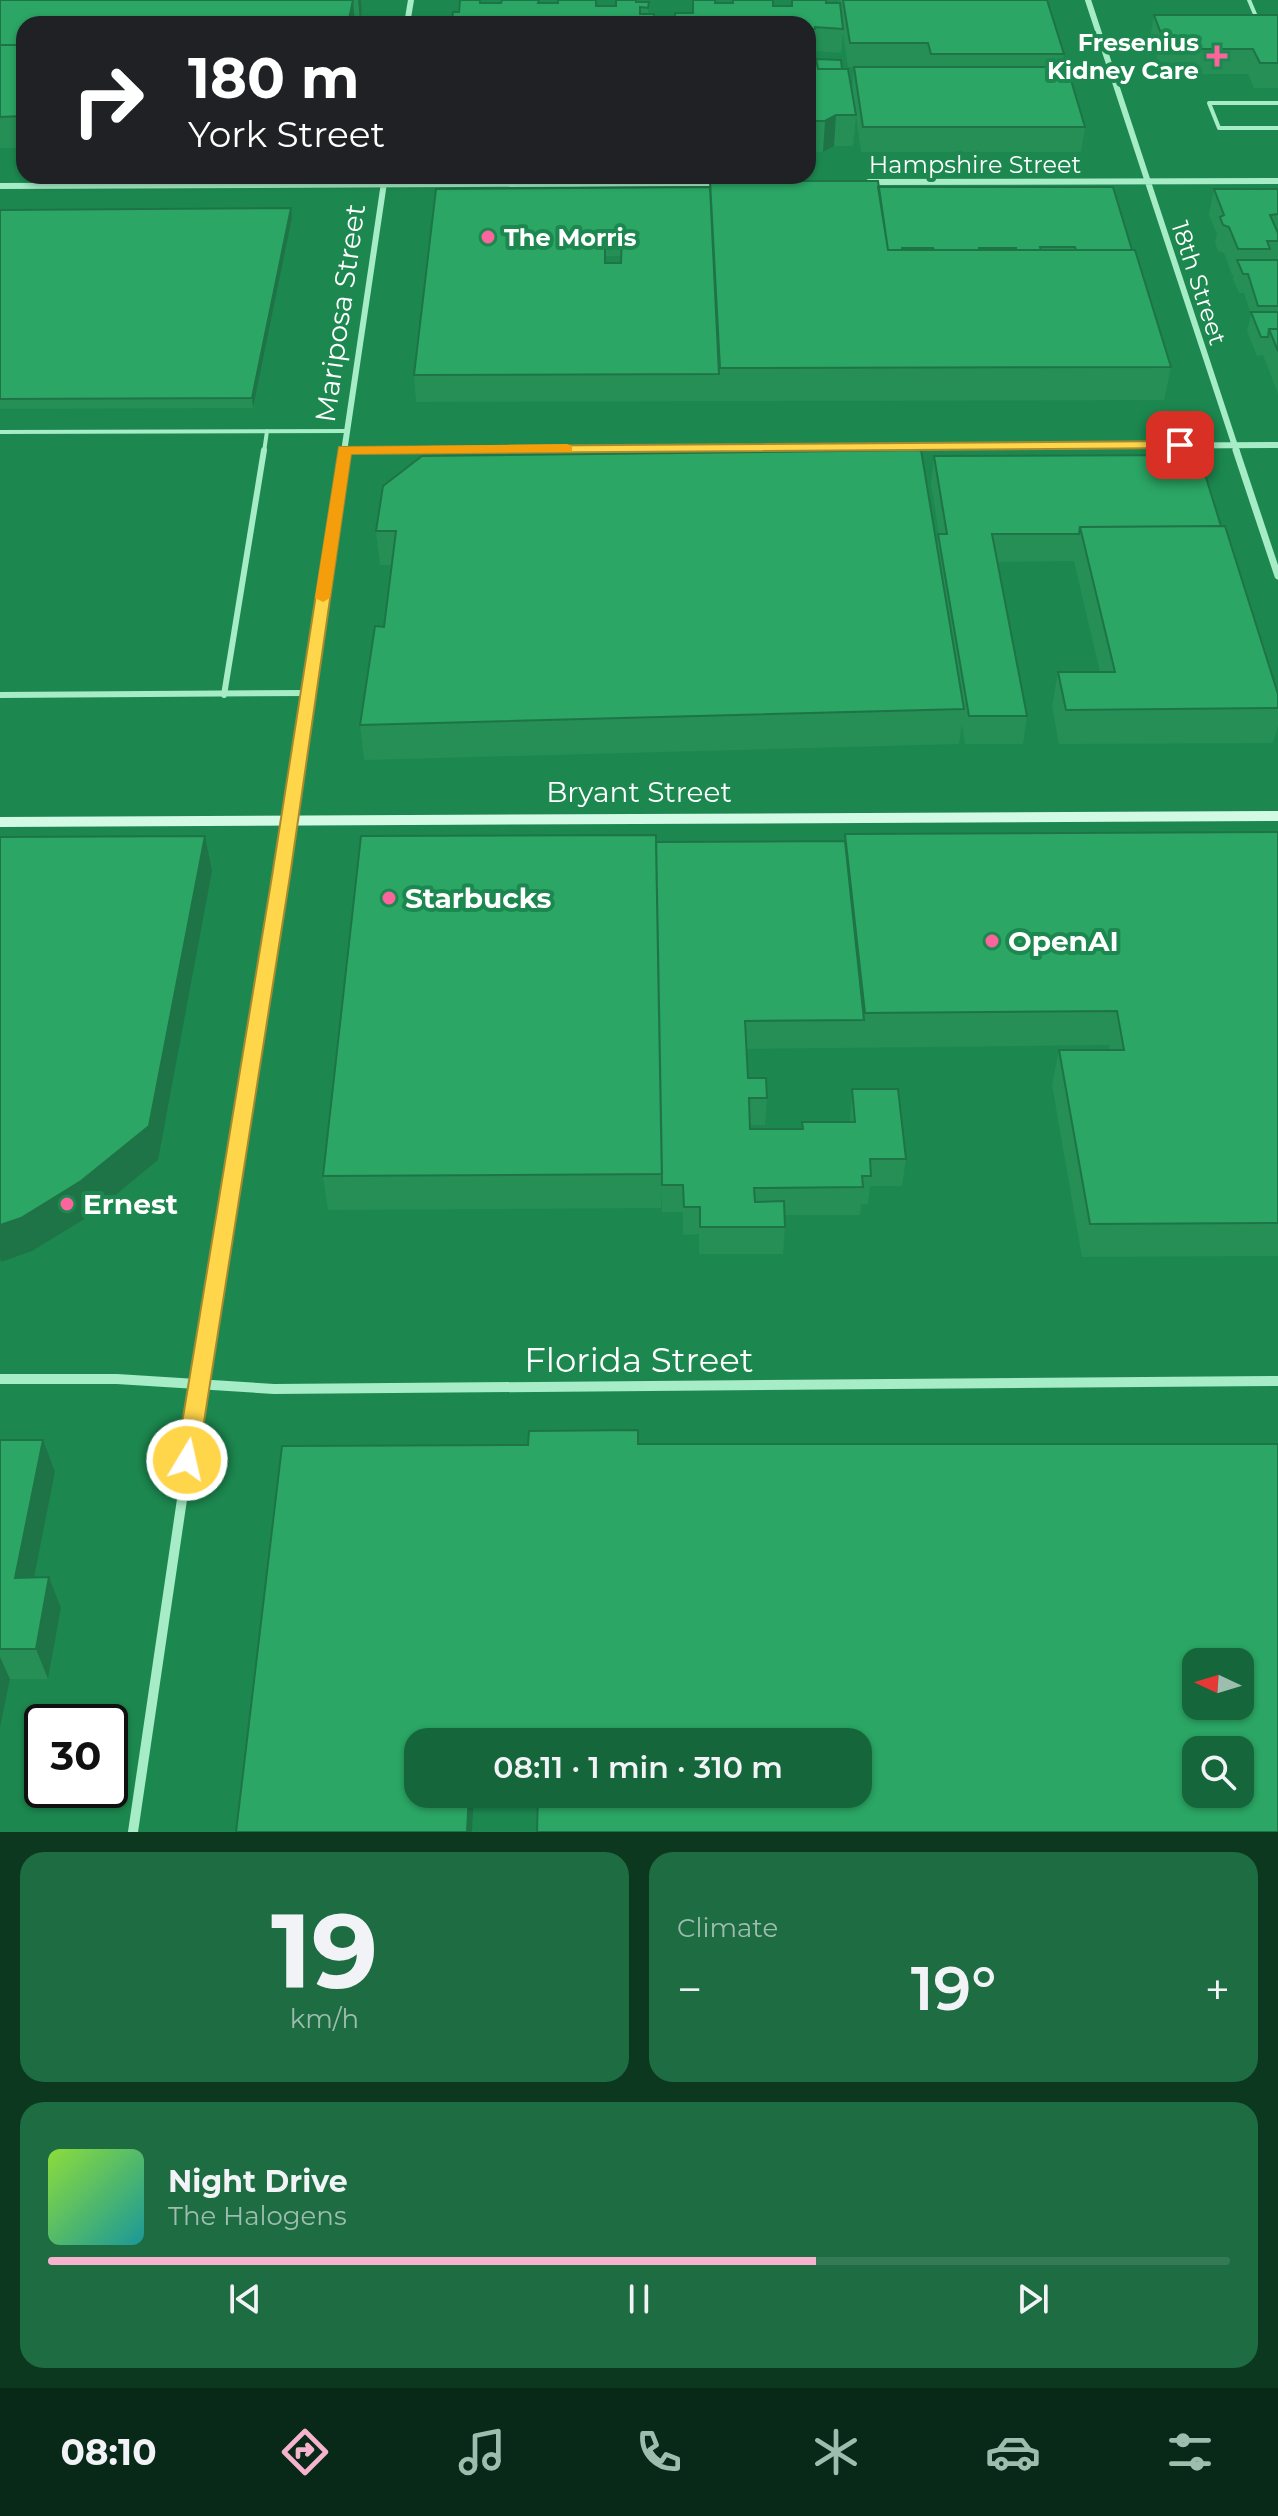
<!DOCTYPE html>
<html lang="en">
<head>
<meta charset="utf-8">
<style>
	body { margin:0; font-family:Montserrat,sans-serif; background:#1e6c42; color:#f1f3f6; height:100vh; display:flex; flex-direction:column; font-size:30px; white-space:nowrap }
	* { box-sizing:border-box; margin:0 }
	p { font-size:26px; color:#9dbdaf }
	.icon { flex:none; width:44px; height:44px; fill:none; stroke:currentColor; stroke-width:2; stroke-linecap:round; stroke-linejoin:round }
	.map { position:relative; height:1832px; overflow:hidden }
	.panel { display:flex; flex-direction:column; gap:20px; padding:20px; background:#0c3820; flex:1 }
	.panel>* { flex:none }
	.guide { position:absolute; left:16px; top:16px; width:800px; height:168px; border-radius:24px; box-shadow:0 2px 6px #0004; background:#202124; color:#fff; overflow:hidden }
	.needle { width:52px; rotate:274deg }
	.buttons { position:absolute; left:1182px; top:1648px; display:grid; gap:16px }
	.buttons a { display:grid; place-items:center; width:72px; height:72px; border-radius:16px; background:#15663b; box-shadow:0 2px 6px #0004; font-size:40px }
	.speed { position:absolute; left:24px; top:1704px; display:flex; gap:16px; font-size:40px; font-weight:700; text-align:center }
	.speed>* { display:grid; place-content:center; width:104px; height:104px; border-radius:50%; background:#15663b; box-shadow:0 2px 6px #0004; line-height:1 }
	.speed .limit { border:4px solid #111; border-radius:12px; background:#fff; color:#111 }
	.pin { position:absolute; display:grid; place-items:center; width:68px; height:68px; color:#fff; margin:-34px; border-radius:16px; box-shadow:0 4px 12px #0006 }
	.me { position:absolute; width:88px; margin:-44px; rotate:9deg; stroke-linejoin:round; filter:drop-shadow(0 0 6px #0008) }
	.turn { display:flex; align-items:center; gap:28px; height:168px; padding:0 40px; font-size:36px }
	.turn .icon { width:104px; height:104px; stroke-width:2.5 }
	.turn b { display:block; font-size:56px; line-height:68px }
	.big { font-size:60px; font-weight:600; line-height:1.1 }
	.panel .card { flex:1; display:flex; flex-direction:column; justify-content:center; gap:12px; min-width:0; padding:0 28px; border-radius:24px; background:#1e6c42 }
	.panel .dial { align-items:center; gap:0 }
	.dial b { font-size:104px; line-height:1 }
	.song { display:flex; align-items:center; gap:24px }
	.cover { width:96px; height:96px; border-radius:12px; background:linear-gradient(135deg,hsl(90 70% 55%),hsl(180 70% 35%)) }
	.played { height:8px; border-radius:4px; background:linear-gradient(90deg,#f6b3ce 65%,#347a55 65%) }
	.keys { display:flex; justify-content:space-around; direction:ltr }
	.heat { display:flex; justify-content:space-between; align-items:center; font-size:44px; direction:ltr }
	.panel .tiles { flex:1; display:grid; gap:20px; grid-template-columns:1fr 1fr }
	.card:last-child { grid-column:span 2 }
	.trip { position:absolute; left:404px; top:1728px; width:468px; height:80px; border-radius:24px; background:#15663b; box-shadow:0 2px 6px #0004; font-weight:600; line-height:80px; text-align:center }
	.menu { display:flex; height:128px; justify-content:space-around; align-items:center; background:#082918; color:#9dbdaf }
	.menu .icon { width:56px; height:56px }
	.menu .active { color:#f6b3ce }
	.menu b { font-size:36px; color:#f1f3f6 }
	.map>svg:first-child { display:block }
</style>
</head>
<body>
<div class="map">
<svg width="1278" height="1832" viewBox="0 0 1278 1832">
	<rect width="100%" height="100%" fill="#1c884f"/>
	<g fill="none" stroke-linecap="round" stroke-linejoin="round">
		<path stroke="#a6ecc6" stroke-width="4" d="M1249,0L1257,19H1254
			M1278,103H1209L1219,128H1278
			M0,432L348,431
			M264,452L267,431"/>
		<path stroke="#a6ecc6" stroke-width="6" d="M0,695L309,693
			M224,695L264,450"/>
		<path stroke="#a6ecc6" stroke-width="6" d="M1088,0L1237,452
			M407,24L411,0
			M869,182L1278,181
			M0,186L719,183
			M344,450L1278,445
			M344,452L385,176"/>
		<path stroke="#a6ecc6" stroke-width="7" d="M344,450H430
			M1236,450L1278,576
			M253,1047L344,450"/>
		<path stroke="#a6ecc6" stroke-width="10" d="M0,1379H117L274,1389L1278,1381
			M133,1832L199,1384L254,1045"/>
		<path fill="#d2f9e4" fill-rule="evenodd" d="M1278,811V821L0,827V817Z"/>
	</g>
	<path fill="#258f56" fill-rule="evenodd" d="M0,0H361L362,10L360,22H356L355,24H24V148H0Z
		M693,0L715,3L773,6H791V0L839,3L840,0H1047L1064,54L1062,67L1085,127L1081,152H861L856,116L853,146H834L823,152H808V58L816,59L842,69L852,92L854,67H848L843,33L841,53L814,51V54H808V24H452L453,12H459L481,3H539L616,6L636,2H649L648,14L654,21H675L693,13Z
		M1154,15H1278V88H1254L1248,74H1163L1150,39Z
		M878,187L1132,250L1171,367L1164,400L416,402L414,375L436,189ZM606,256H621V263H605Z
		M1214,189H1278V394L1263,355L1257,356L1247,331L1251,314L1244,293H1239L1233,279L1234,275H1232L1224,253L1218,251L1215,243L1217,234L1209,215Z
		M0,210L292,218L253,408L0,409Z
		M934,456L1221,526L1278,694V726L1273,743L1059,744L1052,707L1058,672H1100L1074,561L997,562L1027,716L1023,744H965L962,725L959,744L364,760L360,725L384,627L392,565H380L376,531L937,546L938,534H939L931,484Z
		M1278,832V1256L1082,1257L1052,1085L1059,1050H1110L1109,1045L746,1049L748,1078L767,1098L765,1125H750V1129H802V1122H850L852,1089L906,1159L902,1186H870L868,1204H861L860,1215H785V1227L783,1254H699V1234L683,1235V1212H662V1188L661,1208L328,1210L323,1176L656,842L845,841V834Z
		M0,1440L55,1472L34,1577H49L61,1608L48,1679H10L0,1728Z"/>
	<path fill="#1e7446" d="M353,0L355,24H348Z
		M358,0H361L362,10L360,22Z
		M836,115L834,146L823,152L825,121Z
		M291,208L292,218L253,408L252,398Z
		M205,836L212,871L158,1160L91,1215L32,1251L1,1262L0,1258V1225Z
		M43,1440L55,1472L28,1608L15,1578Z
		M49,1577L61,1608L48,1679L36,1649Z
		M0,1657L10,1679L0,1728Z
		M469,1794H474L472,1832H467Z"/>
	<path fill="#2ba664" stroke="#1e7446" stroke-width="2" fill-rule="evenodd" d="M0,0H353L348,24H24V45H0Z
		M460,0H480V3H501L502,0H539L538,3H558V0H596V6H616V0H636V2H649L648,8L640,7V14H654V21H675V13H693V0H715V3H733V0H773V6H792V0H826V3H840L843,29L815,27V29H808V24H751V21H746V24H702V20H694V24H525V21H509V24H466L467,22H452L453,12H459Z
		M843,0H1047L1064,54H931L928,43H850Z
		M1154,15H1278V63H1260L1253,49H1167Z
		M0,45H24V116L0,117Z
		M808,58H816L818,69H848L856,115H836L825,121H808Z
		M816,59L841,60L842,69H818Z
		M854,67H1067L1085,127H863Z
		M710,181H878L888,250H1135L1171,367L720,368Z
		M710,187L719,374L414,375L436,189ZM605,230H622L621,263H605Z
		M878,187H1113L1132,250H1076L1075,247H1040L1041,250H1016V248H979V250H934L933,248H902V250H888Z
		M1214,189H1278V214L1270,215L1278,233V241H1267L1270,249H1238L1229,227L1223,225L1220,217L1224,215Z
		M291,208L252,398L0,399V210Z
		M1237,260H1278V306H1258L1248,274H1243Z
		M1251,312H1278V329H1269L1268,337H1261Z
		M1269,329H1278V351Z
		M921,450L964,709L360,725L375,626L384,627L396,531H376L383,486L422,456Z
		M1199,455L1221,526L1080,527L1079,534H992L1027,716H969L938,534H947L934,456Z
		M1225,526L1278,694V708L1066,710L1058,672H1115L1080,527Z
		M1278,832V1223L1090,1224L1059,1050H1124L1117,1011L865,1013L845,834Z
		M656,835L662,1174L323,1176L361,836Z
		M205,836L149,1126L81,1181L21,1218L0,1225V837Z
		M845,841L864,1020L745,1021L748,1078H766L767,1098H749L750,1129H803L802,1122H855L852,1089H898L906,1159H870L871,1176H862L863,1187L754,1188L755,1202L784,1201L785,1227H700V1207H684L683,1185H662L656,842Z
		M638,1430V1444H1278V1832H537L538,1794H858V1742H418V1794H469L467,1832H236L282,1446L528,1445L529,1431ZM1196,1662H1240V1706H1196ZM1196,1750H1240V1794H1196Z
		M0,1440H43L15,1578L49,1577L36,1649H0Z"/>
	<path fill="#ffd54a" stroke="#a68a30" stroke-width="2" d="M1180,441L1185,442V448L351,454L290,876L198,1460L195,1467L187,1470L179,1467L176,1460L272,876L339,447Z"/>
	<path fill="#f59e0b" d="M567,444L572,446V452L351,454L330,598L323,602L315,598L339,447Z"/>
	<g fill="#fc649d" stroke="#1c884f" stroke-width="3">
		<path d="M1213 44h8v8h8v8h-8v8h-8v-8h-8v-8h8z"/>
		<circle cx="488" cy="237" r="8"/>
		<circle cx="389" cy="898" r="8"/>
		<circle cx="992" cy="941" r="8"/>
		<circle cx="67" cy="1204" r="8"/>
	</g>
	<g text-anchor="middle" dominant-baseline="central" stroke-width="8" stroke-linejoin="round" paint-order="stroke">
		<g font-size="24" font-weight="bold" fill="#fff" stroke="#1c884f" text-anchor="end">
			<text x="1199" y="42">Fresenius<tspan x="1199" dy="28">Kidney Care</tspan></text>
			<text x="504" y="237" text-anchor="start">The Morris</text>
		</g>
		<g font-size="24" fill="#fff" stroke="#1c884f">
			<text x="975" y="164">Hampshire Street</text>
			<text transform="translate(1199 283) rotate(72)">18th Street</text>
		</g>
		<g font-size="28" fill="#fff" stroke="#1c884f">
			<text transform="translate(340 313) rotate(-82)">Mariposa Street</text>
			<text x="639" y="792">Bryant Street</text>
		</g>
		<g font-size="28" font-weight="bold" fill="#fff" stroke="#1c884f" text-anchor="start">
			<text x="405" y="898">Starbucks</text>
			<text x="1008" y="941">OpenAI</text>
			<text x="83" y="1204">Ernest</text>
		</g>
		<g font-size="34" fill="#fff" stroke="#1c884f">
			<text x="639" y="1360">Florida Street</text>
		</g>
	</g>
</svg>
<div class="buttons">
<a><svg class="needle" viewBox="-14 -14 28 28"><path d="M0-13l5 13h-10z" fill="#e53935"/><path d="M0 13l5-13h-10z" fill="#9dbdaf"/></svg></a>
<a><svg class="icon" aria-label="search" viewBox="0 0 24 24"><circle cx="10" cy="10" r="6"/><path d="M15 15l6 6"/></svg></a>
</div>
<div class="speed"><div class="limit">30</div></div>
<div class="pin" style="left:1180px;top:445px;background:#d93025"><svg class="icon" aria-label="arrive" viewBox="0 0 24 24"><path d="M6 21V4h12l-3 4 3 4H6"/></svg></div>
<svg class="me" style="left:187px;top:1460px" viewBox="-20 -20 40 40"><circle r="17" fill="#ffd54a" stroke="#fff" stroke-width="3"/><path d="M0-11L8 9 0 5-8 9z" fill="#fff"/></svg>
<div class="trip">08:11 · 1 min · 310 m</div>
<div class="guide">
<div class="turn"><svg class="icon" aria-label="right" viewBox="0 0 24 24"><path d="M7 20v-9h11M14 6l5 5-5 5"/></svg><div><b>180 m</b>York Street</div></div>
</div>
</div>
<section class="panel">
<div class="tiles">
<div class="card dial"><b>19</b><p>km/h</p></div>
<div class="card"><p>Climate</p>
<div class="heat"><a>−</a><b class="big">19°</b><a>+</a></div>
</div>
<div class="card">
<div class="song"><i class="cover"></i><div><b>Night Drive</b><p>The Halogens</p></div></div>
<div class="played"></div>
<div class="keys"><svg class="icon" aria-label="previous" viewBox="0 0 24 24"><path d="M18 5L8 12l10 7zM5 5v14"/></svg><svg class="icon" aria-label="pause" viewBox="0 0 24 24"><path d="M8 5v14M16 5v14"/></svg><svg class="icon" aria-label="next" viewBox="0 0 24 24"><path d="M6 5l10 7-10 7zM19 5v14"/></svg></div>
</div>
</div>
</section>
<nav class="menu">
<b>08:10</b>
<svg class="icon active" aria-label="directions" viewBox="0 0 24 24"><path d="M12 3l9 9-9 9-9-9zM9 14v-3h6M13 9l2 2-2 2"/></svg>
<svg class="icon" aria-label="music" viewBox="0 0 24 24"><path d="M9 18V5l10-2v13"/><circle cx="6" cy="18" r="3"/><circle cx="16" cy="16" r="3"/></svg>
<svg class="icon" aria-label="phone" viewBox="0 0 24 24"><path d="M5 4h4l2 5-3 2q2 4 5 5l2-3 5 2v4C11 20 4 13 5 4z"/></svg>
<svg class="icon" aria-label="climate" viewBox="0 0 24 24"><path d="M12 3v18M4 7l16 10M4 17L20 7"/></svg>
<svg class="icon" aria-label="car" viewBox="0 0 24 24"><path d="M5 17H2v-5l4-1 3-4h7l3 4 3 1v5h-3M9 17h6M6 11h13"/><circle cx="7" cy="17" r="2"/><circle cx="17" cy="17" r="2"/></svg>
<svg class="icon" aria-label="filters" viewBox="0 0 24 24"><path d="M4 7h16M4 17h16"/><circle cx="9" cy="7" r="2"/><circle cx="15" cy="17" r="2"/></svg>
</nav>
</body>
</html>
